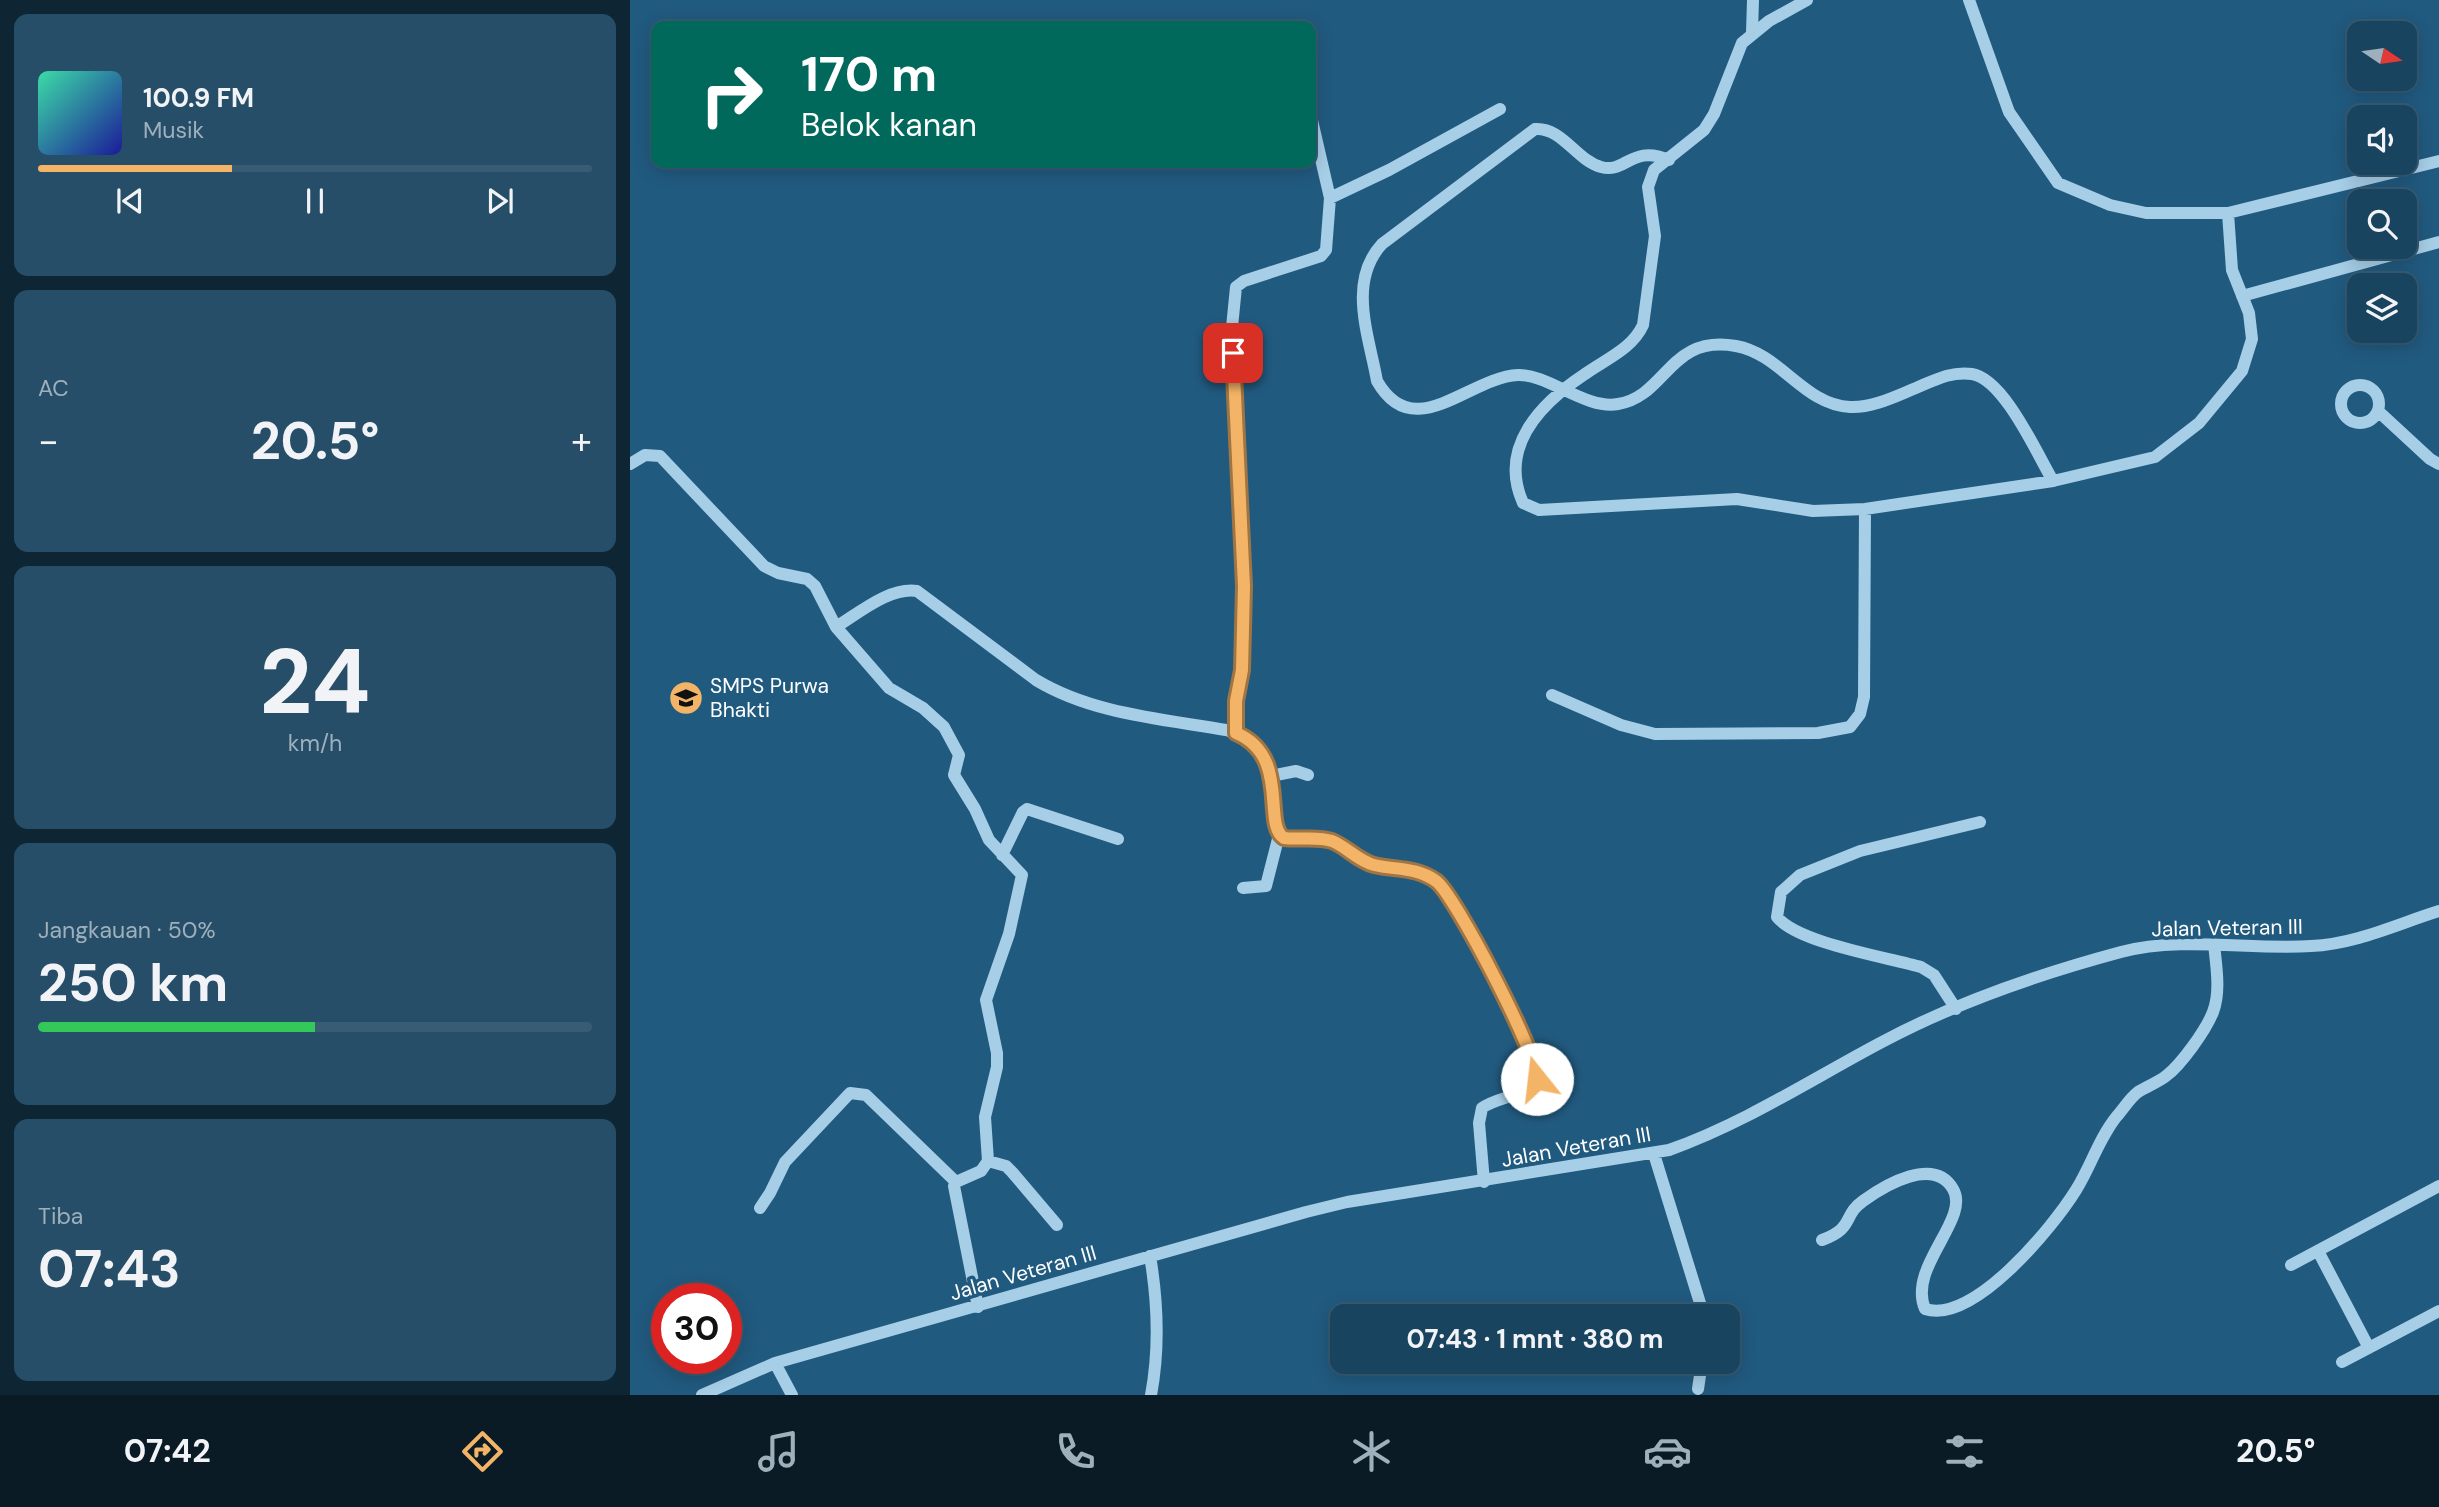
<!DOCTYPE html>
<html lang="id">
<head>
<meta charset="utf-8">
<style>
	body { margin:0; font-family:"DM Sans",sans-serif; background:#264e68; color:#f1f3f6; height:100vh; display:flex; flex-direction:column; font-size:26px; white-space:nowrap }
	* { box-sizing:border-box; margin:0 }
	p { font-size:23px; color:#9fb0bd }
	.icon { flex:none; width:38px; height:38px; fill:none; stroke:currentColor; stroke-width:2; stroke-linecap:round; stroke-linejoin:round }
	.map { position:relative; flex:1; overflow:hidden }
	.details { display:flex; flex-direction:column; gap:14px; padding:14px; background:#0e2534; width:630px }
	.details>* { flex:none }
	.hud { position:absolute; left:21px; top:21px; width:665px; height:147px; border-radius:14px; box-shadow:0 4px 18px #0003,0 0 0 2px #375c74; background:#00695c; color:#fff; overflow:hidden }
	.needle { width:46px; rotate:103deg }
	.controls { position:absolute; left:1717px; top:21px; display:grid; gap:14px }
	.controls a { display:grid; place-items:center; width:70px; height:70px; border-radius:14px; background:#19445f; box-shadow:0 4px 18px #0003,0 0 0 2px #375c74; font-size:35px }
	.speed { position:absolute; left:21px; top:1283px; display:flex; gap:14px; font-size:35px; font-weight:700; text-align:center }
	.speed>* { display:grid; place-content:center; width:91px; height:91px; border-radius:50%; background:#19445f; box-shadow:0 4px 18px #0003,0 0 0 2px #375c74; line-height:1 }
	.speed .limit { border:10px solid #d22; background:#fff; color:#111 }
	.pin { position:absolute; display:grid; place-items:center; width:60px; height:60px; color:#fff; margin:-30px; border-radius:14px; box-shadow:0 4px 10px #0006 }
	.me { position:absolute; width:77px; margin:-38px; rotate:344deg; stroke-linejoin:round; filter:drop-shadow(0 0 5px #0008) }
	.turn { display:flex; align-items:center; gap:24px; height:147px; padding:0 35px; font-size:32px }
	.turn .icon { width:91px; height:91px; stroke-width:2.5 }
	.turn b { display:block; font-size:49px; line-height:60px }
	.big { font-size:52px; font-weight:700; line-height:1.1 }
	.details .widget { flex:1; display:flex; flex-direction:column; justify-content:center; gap:10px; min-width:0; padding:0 24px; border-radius:14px; background:#264e68 }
	.details .dial { align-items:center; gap:0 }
	.dial b { font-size:91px; line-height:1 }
	.song { display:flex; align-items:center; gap:21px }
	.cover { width:84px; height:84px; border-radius:10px; background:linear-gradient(135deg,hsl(160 70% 55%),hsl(240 70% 35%)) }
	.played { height:7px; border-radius:4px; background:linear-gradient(90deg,#f4b467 35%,#375c74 35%) }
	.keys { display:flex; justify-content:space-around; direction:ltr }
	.heat { display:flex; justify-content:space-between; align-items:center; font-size:38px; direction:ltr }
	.charge { height:10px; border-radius:5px; background:linear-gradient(90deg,#34c759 50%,#375c74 0) }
	.trip { position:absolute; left:700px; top:1304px; width:410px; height:70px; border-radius:14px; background:#19445f; box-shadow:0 4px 18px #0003,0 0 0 2px #375c74; font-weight:700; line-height:70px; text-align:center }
	.tab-bar { display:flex; height:112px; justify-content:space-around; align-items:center; background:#0a1b26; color:#9fb0bd }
	.tab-bar .icon { width:49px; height:49px }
	.tab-bar .active { color:#f4b467 }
	.tab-bar b { font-size:32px; color:#f1f3f6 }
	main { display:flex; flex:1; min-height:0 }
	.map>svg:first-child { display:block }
</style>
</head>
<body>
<main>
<section class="details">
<div class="widget">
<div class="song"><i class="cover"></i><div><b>100.9 FM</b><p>Musik</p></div></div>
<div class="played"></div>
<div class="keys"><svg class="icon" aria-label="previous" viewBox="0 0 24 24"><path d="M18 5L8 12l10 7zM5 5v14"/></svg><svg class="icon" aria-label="pause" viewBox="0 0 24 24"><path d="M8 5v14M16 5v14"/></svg><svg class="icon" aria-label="next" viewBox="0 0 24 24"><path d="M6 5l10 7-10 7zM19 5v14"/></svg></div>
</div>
<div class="widget"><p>AC</p>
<div class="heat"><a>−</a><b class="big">20.5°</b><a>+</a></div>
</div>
<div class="widget dial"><b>24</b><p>km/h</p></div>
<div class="widget"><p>Jangkauan · 50%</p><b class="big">250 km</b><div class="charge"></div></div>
<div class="widget"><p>Tiba</p><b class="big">07:43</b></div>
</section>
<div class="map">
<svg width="1809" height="1395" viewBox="0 0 1809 1395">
	<rect width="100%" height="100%" fill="#215a7f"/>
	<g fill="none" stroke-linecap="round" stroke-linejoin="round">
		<path stroke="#a6cee7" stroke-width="12" d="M1177,0L1139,21L1112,43L1084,114L1074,130L1024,170L1018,187L1025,236L1013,325C1002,349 976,359 955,374C911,403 868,447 893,503L909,510L1107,499L1183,511L1235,509L1423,481L1525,457L1569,423L1612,371L1622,339L1619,313L1602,270L1598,213
			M1339,0L1379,112L1428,183L1480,205L1516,213H1598L1809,161
			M1122,33L1123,0
			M681,116L700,198L759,170L870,109
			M1039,160C1001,144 996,174 971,167C946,160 932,127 905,129L752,244C717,282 739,336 747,381C784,446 839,377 888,375C918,374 956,410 988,404C1037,396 1039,334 1106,346C1151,354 1174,405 1220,407C1243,408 1266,396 1286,388C1305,380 1321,371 1342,374C1374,379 1407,454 1423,481
			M1612,296L1809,242
			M1711 404a19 19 0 1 1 38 0a19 19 0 1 1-38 0Z
			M1748,411L1800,459L1809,464
			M0,464L15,455L30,456L134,566L148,573L177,579L185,586L206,627L259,688L293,708L314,727L329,755L324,775L345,809L359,840L392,875L379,934L356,1000L367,1053V1067L355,1117L358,1161L351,1171L326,1182L324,1186L348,1307
			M206,627C229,613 259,587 287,591L406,680C462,714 533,719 596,730C645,743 644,787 645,828L649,835L654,838C669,839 684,836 698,840C710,843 719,854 731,860C759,873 785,864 813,886L884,1017L908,1072C905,1097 869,1095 852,1108L849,1123L854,1182
			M922,695L991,725L1025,734L1188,733L1220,727L1230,714L1234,697L1235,509
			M606,733V701L612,670L614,586L602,327L606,287L614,281L691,256L696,250L700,198
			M641,776L666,771L678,775
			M372,855L393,812L397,809L488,839
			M613,888L636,886L649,835
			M1326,1009L1304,975L1291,967C1256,957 1168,943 1147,917L1151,892L1170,875L1230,851L1350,822
			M1024,1154L1074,1316
			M358,1161L376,1166L382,1172L427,1225
			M130,1208L140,1193L155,1162L220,1093L236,1095L326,1182
			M1192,1240C1225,1228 1212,1216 1233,1201C1255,1185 1304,1156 1323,1189C1341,1219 1277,1267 1295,1309C1343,1325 1423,1227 1446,1190C1461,1166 1469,1138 1487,1116C1494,1108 1500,1098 1508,1092C1517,1086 1527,1083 1536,1076C1551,1065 1576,1030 1583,1012C1591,991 1586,965 1584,944
			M1688,1251L1739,1348
			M520,1256C528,1303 530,1347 521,1395
			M1661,1265L1809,1186
			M1712,1362L1809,1311
			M145,1363L162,1395
			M1068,1389L1072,1362
			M72,1395L145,1363L676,1212L717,1202L1039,1150C1115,1123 1182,1079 1252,1042C1327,1002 1409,974 1491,952C1553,936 1618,950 1681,946C1726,944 1767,924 1809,911"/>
	</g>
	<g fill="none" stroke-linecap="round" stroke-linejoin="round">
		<g stroke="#9f7543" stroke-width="18">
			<path id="route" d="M603,353L614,586L612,670L606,701V733C661,756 632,825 654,838C670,840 687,836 702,841C717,847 728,861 744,865C765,870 787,867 806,881C824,893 910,1059 907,1079"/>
		</g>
		<use href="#route" stroke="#f4b467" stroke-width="12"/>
	</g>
	<defs>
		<g id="school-disc" transform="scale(1.75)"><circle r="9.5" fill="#f4b467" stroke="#215a7f"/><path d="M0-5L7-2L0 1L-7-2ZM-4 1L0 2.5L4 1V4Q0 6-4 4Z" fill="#111"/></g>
	</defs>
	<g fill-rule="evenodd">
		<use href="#school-disc" x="56" y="698"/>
	</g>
	<g text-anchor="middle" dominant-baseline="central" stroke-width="7" stroke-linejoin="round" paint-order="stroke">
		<g font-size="21" fill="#fff" stroke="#215a7f" text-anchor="start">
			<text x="80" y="686">SMPS Purwa<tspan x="80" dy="24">Bhakti</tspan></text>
		</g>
		<g font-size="21" fill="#fff" stroke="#215a7f">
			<text transform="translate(1597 928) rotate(-1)">Jalan Veteran III</text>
			<text transform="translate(946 1147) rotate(-10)">Jalan Veteran III</text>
			<text transform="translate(393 1273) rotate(-16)">Jalan Veteran III</text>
		</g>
	</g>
</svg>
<div class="controls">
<a><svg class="needle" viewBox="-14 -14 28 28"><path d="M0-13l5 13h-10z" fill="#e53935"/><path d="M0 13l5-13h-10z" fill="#9fb0bd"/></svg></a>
<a><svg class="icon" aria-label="sound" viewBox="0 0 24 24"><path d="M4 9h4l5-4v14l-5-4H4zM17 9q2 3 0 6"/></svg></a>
<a><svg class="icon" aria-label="search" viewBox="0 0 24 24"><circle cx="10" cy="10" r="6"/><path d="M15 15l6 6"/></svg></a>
<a><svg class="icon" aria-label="layers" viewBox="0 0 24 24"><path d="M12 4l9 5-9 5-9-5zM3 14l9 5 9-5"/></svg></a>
</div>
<div class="speed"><div class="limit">30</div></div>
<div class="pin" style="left:603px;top:353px;background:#d93025"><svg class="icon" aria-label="arrive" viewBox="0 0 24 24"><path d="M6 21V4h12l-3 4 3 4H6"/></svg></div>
<svg class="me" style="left:907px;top:1079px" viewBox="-20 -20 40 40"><circle r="19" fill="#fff"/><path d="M0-13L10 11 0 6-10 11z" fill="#f4b467"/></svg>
<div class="trip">07:43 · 1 mnt · 380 m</div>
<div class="hud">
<div class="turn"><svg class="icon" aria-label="right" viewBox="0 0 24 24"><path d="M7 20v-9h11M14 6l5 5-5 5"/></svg><div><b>170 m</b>Belok kanan</div></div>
</div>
</div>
</main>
<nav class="tab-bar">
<b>07:42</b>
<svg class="icon active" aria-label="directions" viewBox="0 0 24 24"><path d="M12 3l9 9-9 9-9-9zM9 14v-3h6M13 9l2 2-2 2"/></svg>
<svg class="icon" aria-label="music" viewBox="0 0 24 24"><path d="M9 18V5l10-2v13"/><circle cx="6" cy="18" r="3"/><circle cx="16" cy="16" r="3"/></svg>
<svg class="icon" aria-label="phone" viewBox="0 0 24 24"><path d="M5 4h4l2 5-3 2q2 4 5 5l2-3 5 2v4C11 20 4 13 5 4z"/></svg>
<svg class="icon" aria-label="climate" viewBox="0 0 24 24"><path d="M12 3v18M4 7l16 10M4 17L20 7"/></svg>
<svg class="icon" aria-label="car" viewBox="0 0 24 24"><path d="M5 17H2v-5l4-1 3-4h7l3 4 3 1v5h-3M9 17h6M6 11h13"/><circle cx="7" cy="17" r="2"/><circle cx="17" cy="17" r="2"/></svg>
<svg class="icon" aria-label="filters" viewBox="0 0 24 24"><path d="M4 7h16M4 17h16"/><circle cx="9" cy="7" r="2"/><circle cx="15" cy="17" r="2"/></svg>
<b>20.5°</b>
</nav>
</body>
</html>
